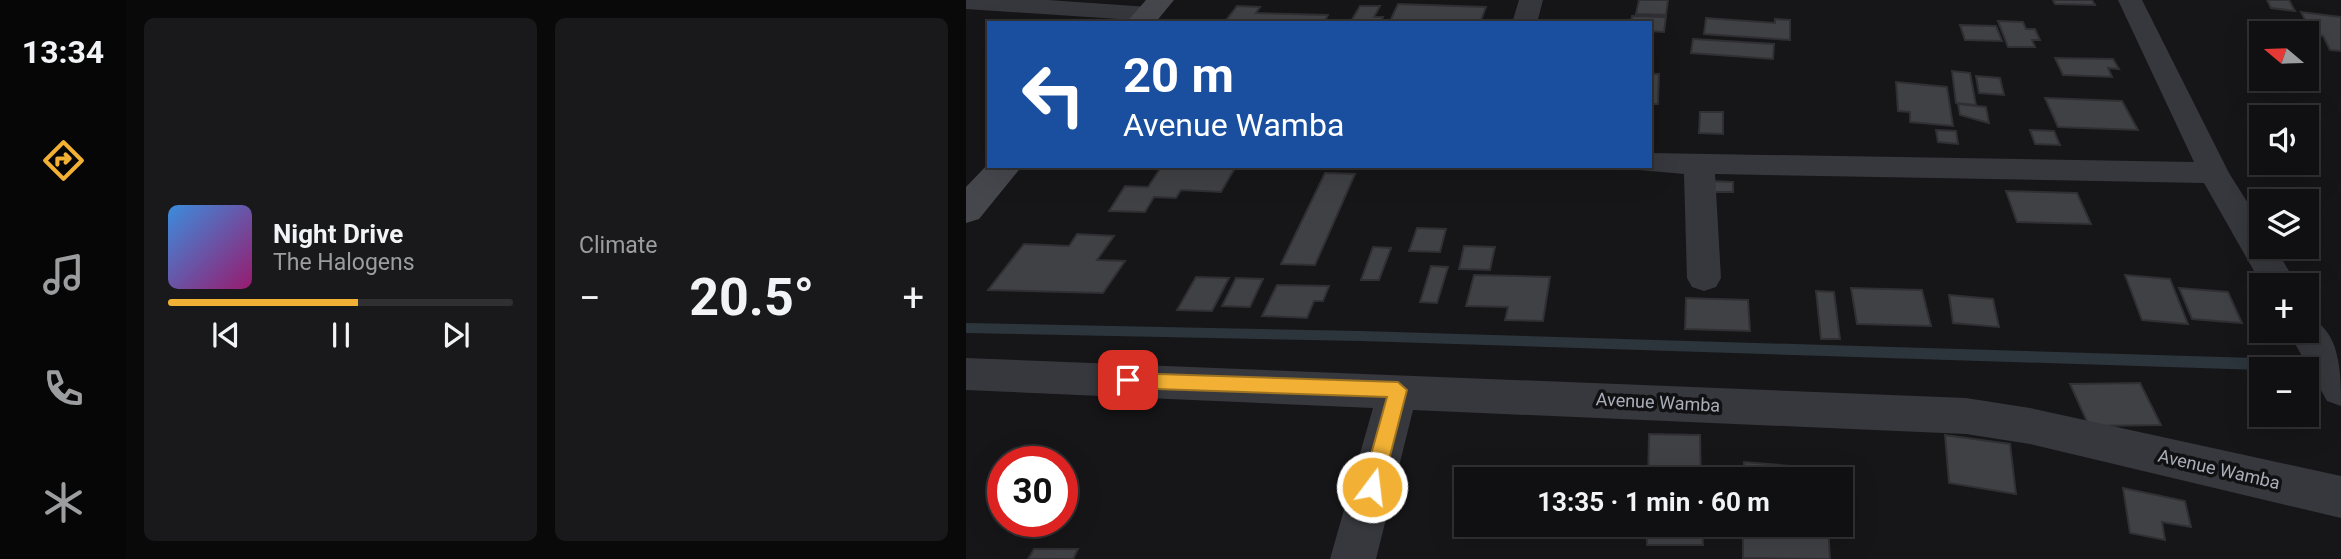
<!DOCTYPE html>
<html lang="en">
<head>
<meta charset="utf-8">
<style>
	body { margin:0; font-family:Roboto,sans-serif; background:#19191b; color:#f1f3f6; height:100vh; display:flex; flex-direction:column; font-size:26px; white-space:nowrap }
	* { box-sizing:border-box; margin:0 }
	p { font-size:23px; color:#9c9d9f }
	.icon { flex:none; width:38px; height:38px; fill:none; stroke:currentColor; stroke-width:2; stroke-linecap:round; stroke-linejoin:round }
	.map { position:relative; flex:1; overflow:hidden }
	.panel { display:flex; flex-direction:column; gap:18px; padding:18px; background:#09090a; width:840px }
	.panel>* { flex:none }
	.banner { position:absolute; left:21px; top:21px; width:665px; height:147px; border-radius:0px; box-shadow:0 7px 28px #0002,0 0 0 2px #303032; background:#1a4fa0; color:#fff; overflow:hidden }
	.needle { width:46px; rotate:289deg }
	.tools { position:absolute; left:1283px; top:21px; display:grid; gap:14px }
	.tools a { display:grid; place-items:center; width:70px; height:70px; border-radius:0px; background:#101012; box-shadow:0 7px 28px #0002,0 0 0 2px #303032; font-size:35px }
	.speed { position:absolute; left:21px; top:446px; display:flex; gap:14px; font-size:35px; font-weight:700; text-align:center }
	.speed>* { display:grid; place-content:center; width:91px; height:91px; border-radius:50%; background:#101012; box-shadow:0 7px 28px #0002,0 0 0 2px #303032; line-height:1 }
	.speed .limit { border:10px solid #d22; background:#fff; color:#111 }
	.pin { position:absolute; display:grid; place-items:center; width:60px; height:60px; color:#fff; margin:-30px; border-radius:14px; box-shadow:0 4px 10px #0006 }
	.me { position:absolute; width:77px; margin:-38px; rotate:15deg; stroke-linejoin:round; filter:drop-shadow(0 0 5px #0008) }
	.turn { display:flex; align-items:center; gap:24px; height:147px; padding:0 21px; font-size:32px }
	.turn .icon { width:91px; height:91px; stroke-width:2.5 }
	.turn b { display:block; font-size:49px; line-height:60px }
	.big { font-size:52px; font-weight:700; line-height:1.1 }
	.panel .card { flex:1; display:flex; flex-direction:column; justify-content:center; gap:10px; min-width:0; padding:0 24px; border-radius:10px; background:#19191b }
	.song { display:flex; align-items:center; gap:21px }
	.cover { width:84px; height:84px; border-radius:10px; background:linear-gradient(135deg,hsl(210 70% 55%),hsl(320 70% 35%)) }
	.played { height:7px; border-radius:4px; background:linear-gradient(90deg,#f2b134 55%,#303032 55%) }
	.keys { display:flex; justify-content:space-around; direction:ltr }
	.heat { display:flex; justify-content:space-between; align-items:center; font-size:38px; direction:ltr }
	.panel .tiles { flex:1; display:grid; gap:18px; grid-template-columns:repeat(2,1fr) }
	.trip { position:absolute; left:488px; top:467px; width:399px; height:70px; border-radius:0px; background:#101012; box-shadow:0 7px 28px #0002,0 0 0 2px #303032; font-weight:700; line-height:70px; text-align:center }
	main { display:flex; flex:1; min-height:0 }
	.tabs { display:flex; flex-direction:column; width:126px; justify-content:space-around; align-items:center; background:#060607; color:#9c9d9f }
	.tabs .icon { width:49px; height:49px }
	.tabs .selected { color:#f2b134 }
	.tabs b { font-size:32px; color:#f1f3f6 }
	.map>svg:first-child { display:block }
</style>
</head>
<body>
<main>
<nav class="tabs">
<b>13:34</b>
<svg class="icon selected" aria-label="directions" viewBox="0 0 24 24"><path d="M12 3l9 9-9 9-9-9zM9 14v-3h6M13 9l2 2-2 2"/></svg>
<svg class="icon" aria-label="music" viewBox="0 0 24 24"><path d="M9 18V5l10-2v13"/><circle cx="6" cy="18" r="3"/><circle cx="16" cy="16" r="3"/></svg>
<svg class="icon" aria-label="phone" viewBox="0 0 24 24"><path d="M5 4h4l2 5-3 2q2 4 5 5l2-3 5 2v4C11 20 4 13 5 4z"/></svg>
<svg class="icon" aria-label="climate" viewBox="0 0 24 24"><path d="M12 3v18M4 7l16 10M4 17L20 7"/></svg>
</nav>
<section class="panel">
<div class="tiles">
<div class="card">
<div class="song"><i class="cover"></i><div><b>Night Drive</b><p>The Halogens</p></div></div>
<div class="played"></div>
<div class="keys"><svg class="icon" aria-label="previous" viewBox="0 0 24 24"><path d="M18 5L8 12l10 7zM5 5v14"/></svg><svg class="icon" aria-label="pause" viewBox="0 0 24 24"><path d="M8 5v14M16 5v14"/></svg><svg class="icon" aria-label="next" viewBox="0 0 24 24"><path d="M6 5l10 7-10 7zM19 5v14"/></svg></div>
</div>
<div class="card"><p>Climate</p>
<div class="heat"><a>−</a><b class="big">20.5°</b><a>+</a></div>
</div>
</div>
</section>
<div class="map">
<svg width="1375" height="559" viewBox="0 0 1375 559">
	<rect width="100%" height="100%" fill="#161618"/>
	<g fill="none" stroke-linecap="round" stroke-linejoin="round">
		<path fill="#2c353c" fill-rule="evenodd" d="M0,323L395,331L1322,359L1327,361L1329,365L1326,369L1295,370L395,341L0,333Z"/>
	</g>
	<path fill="#404145" stroke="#303034" stroke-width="2" d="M673,0H702L700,15L670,14Z
		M1087,0H1126L1129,5L1089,4Z
		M1301,0H1323L1329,11L1305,8Z
		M432,4L520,7L514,23L424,21Z
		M271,6L294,7L290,13L362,15L358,23H258Z
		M394,6H414L408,17H417L414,23H384Z
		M1335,12L1375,17V51L1364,50L1357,36L1347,35Z
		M666,16L700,17L698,32L684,31V23H665Z
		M740,18L809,23V19L824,20V40L738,34Z
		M1032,21L1057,22L1060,29H1069L1074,40H1066L1069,47H1042Z
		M994,25L1030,26L1036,41L999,40Z
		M727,39L808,44L807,59L725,53Z
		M1089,58L1147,59L1153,69L1142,68L1146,77L1097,75Z
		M986,71L1004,73L1010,105L990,103Z
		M684,74H693L692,104H684Z
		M1010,76L1034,78L1038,95L1013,93Z
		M930,82L981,87L987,126L944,122V112L932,111Z
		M1079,98L1156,101L1172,130L1092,127Z
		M992,104L1020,107L1023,123L994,115Z
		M734,112H757V134L733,133Z
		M970,130L990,131L992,144L972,142Z
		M1064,130L1088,131L1094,145L1069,144Z
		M196,166H206L269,168L255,192L215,190L210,198L188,197L179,212L143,211L159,186L182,187Z
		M359,173L389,174L349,265L315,264Z
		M744,181L767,182V192H744Z
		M1040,191L1111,193L1125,224L1051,222Z
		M451,228L480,229L474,252L443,251Z
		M111,234L148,236L131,260L159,261L137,293L22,290L58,244L103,246Z
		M498,246L529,247L524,270L493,269Z
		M407,247L425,248L413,280H395Z
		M465,266L482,267L471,303L454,302Z
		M508,275L584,277L577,321L539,320L542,307L500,306Z
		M1159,275L1204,279L1222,324L1176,320Z
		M230,277L263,278L246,311L211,310Z
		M270,278L297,279L284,307L256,306Z
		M311,285L363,286L357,301H348L341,318L296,316Z
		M885,288L956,290L965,326L891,324Z
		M1213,288L1262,292L1276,323L1226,319Z
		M850,291L868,292L874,339H855Z
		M983,295L1027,299L1033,327L987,323Z
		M720,298L782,300L784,331L719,329Z
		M1174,383L1195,425L1123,426L1104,384Z
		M683,434L734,435L735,480H682Z
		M979,435L1044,444L1050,494L983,483Z
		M778,462L859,469L860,480H778Z
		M1157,488L1219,501L1225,527L1196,522L1199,540L1164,533Z
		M681,525H736L737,545H681Z
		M777,525H862L864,559L777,558Z
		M68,549H112L107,559H62Z"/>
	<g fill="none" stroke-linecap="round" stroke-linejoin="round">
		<path fill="#37383d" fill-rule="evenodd" d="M0,0H82L183,7L192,9L195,14L192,19L183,21L0,9Z
			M553,0H577L571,23H546Z
			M1152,0H1176L1263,173L1295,224V247H1309L1331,285H1296L1238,183L749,174L755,278L750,287L738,291L726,287L721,278L718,174L673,170L671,166H684V153L1228,162Z
			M1340,316C1375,329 1375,373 1375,406L1361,401L1322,331H1340Z
			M0,358L1000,398L1064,408L1375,476V518L1064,444L1000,434L447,410L410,559H364L407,408L0,390Z"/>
		<path fill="#45474d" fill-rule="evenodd" d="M180,0H208L189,23H160Z
			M23,163V166H56L13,219L0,223V187Z"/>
	</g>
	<path fill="#f2b134" stroke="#9d7322" stroke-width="2" d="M162,373L432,382L441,390L416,487L413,493L406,496L399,493L396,487L421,397L162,388L153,380Z"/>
	<g text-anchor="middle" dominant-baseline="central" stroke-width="7" stroke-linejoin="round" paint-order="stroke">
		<g font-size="18" fill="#a8adb8" stroke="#111113">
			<text transform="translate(692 402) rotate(3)">Avenue Wamba</text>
			<text transform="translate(1253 469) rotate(13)">Avenue Wamba</text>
		</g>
	</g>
</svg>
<div class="tools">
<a><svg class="needle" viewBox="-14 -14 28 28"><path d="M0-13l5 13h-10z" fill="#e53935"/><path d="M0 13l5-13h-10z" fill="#9c9d9f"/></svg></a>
<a><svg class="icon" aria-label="sound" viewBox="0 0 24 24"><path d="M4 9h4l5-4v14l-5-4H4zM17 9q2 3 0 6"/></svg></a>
<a><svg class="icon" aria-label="layers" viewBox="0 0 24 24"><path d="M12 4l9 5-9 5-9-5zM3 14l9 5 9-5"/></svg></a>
<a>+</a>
<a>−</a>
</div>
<div class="speed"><div class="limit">30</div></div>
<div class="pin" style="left:162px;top:380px;background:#d93025"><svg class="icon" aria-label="arrive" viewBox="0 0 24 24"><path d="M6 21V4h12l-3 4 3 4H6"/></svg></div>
<svg class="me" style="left:406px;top:487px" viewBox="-20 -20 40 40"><circle r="17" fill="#f2b134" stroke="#fff" stroke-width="3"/><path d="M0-11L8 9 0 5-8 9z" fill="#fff"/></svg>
<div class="trip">13:35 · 1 min · 60 m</div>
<div class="banner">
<div class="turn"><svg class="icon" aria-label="left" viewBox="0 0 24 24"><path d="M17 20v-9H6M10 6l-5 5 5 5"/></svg><div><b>20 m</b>Avenue Wamba</div></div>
</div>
</div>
</main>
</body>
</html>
